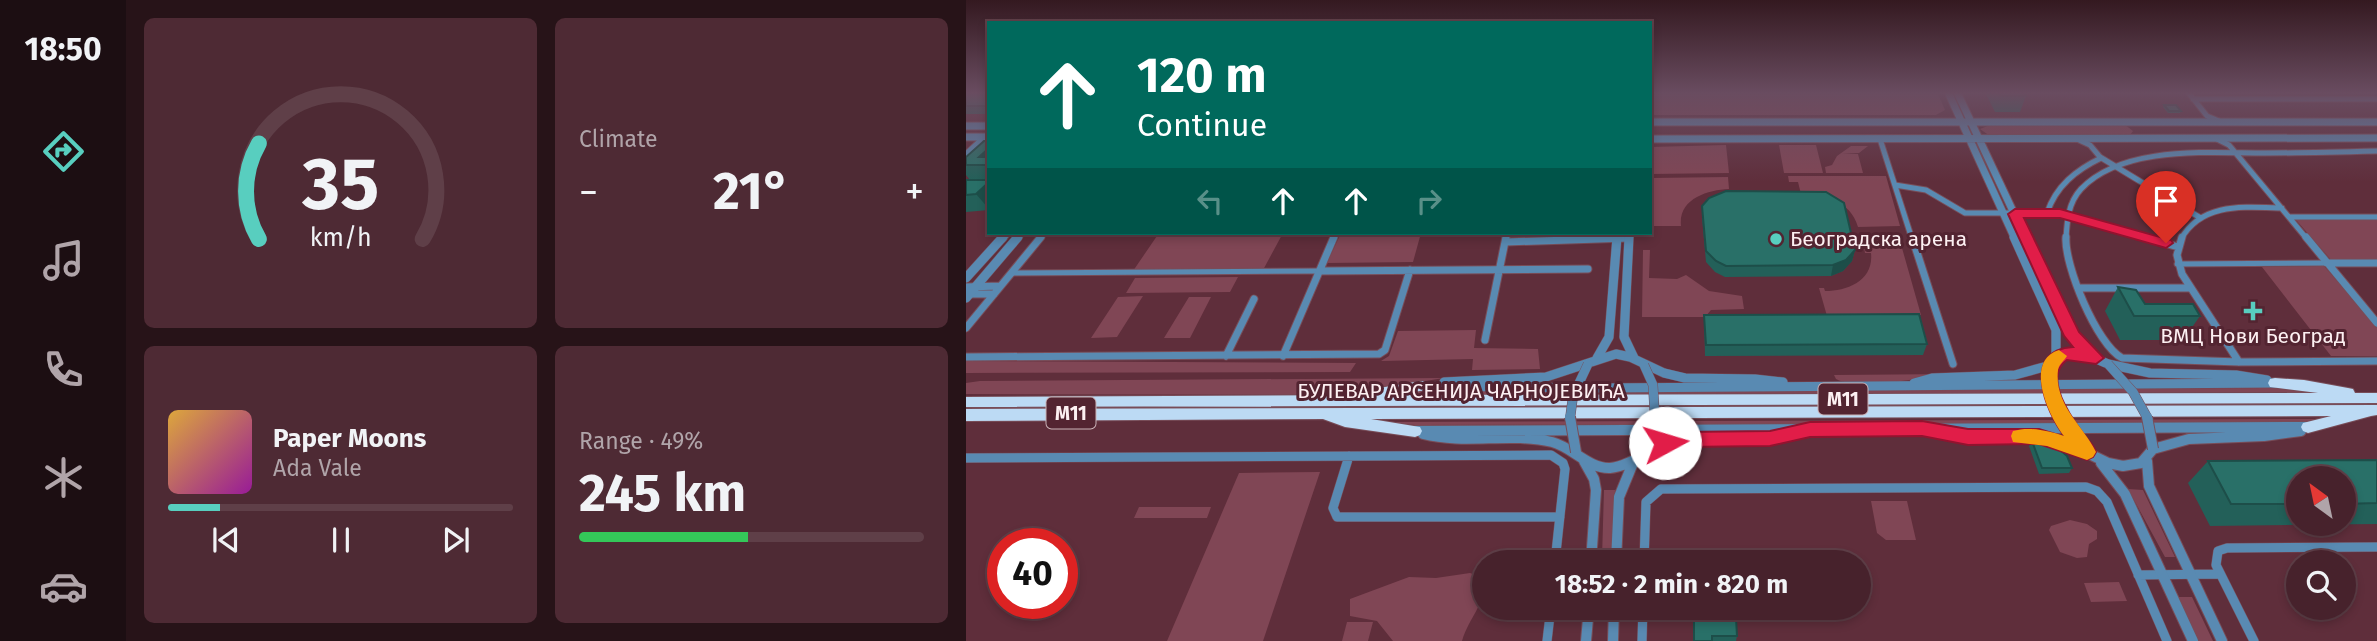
<!DOCTYPE html>
<html lang="en">
<head>
<meta charset="utf-8">
<style>
	body { margin:0; font-family:"Fira Sans",sans-serif; background:#4e2a34; color:#f1f3f6; height:100vh; display:flex; flex-direction:column; font-size:26px; white-space:nowrap }
	* { box-sizing:border-box; margin:0 }
	p { font-size:23px; color:#b0a4a9 }
	.icon { flex:none; width:38px; height:38px; fill:none; stroke:currentColor; stroke-width:2; stroke-linecap:round; stroke-linejoin:round }
	.map { position:relative; flex:1; overflow:hidden }
	.drawer { display:flex; flex-direction:column; gap:18px; padding:18px; background:#271318; width:840px }
	.drawer>* { flex:none }
	.guide { position:absolute; left:21px; top:21px; width:665px; height:214px; border-radius:0px; box-shadow:0 4px 10px #0003,0 0 0 2px #5f3f48; background:#00695c; color:#fff; overflow:hidden }
	.needle { width:46px; rotate:327deg }
	.tools { position:absolute; left:1320px; top:466px; display:grid; gap:14px }
	.tools a { display:grid; place-items:center; width:70px; height:70px; border-radius:50%; background:#47222c; box-shadow:0 4px 10px #0003,0 0 0 2px #5f3f48; font-size:35px }
	.speed { position:absolute; left:21px; top:528px; display:flex; gap:14px; font-size:35px; font-weight:700; text-align:center }
	.speed>* { display:grid; place-content:center; width:91px; height:91px; border-radius:50%; background:#47222c; box-shadow:0 4px 10px #0003,0 0 0 2px #5f3f48; line-height:1 }
	.speed .limit { border:10px solid #d22; background:#fff; color:#111 }
	.pin { position:absolute; display:grid; place-items:center; width:60px; height:60px; color:#fff; margin:-72px -30px; border-radius:50% 50% 50% 0; rotate:-45deg; box-shadow:0 0 7px #0007 }
	.pin .icon { rotate:45deg }
	.me { position:absolute; width:77px; margin:-38px; rotate:84deg; stroke-linejoin:round; filter:drop-shadow(0 0 5px #0008) }
	.turn { display:flex; align-items:center; gap:24px; height:147px; padding:0 35px; font-size:32px }
	.turn .icon { width:91px; height:91px; stroke-width:2.5 }
	.turn b { display:block; font-size:49px; line-height:60px }
	.lanes { display:flex; align-items:center; height:66px; padding:0 35px; background:#0003; justify-content:center; gap:35px; direction:ltr }
	.lanes .off { opacity:.35 }
	.big { font-size:52px; font-weight:700; line-height:1.1 }
	.drawer .widget { flex:1; display:flex; flex-direction:column; justify-content:center; gap:10px; min-width:0; padding:0 24px; border-radius:10px; background:#4e2a34 }
	.drawer .dial { align-items:center; gap:0 }
	.dial svg { height:182px; overflow:visible; fill:none; stroke:#5f3f48; stroke-width:7; stroke-linecap:round; text-anchor:middle }
	.dial text { fill:#f1f3f6; stroke:none }
	.song { display:flex; align-items:center; gap:21px }
	.cover { width:84px; height:84px; border-radius:10px; background:linear-gradient(135deg,hsl(40 70% 55%),hsl(300 70% 35%)) }
	.played { height:7px; border-radius:4px; background:linear-gradient(90deg,#58cebf 15%,#5f3f48 15%) }
	.keys { display:flex; justify-content:space-around; direction:ltr }
	.heat { display:flex; justify-content:space-between; align-items:center; font-size:38px; direction:ltr }
	.charge { height:10px; border-radius:5px; background:linear-gradient(90deg,#34c759 49%,#5f3f48 0) }
	.drawer .tiles { flex:1; display:grid; gap:18px; grid-template-columns:repeat(2,1fr) }
	.trip { position:absolute; left:506px; top:550px; width:399px; height:70px; border-radius:35px; background:#47222c; box-shadow:0 4px 10px #0003,0 0 0 2px #5f3f48; font-weight:700; line-height:70px; text-align:center }
	main { display:flex; flex:1; min-height:0 }
	.tab-bar { display:flex; flex-direction:column; width:126px; justify-content:space-around; align-items:center; background:#1c0e12; color:#b0a4a9 }
	.tab-bar .icon { width:49px; height:49px }
	.tab-bar .on { color:#58cebf }
	.tab-bar b { font-size:32px; color:#f1f3f6 }
	.map>svg:first-child { display:block }
</style>
</head>
<body>
<main>
<nav class="tab-bar">
<b>18:50</b>
<svg class="icon on" aria-label="directions" viewBox="0 0 24 24"><path d="M12 3l9 9-9 9-9-9zM9 14v-3h6M13 9l2 2-2 2"/></svg>
<svg class="icon" aria-label="music" viewBox="0 0 24 24"><path d="M9 18V5l10-2v13"/><circle cx="6" cy="18" r="3"/><circle cx="16" cy="16" r="3"/></svg>
<svg class="icon" aria-label="phone" viewBox="0 0 24 24"><path d="M5 4h4l2 5-3 2q2 4 5 5l2-3 5 2v4C11 20 4 13 5 4z"/></svg>
<svg class="icon" aria-label="climate" viewBox="0 0 24 24"><path d="M12 3v18M4 7l16 10M4 17L20 7"/></svg>
<svg class="icon" aria-label="car" viewBox="0 0 24 24"><path d="M5 17H2v-5l4-1 3-4h7l3 4 3 1v5h-3M9 17h6M6 11h13"/><circle cx="7" cy="17" r="2"/><circle cx="17" cy="17" r="2"/></svg>
</nav>
<section class="drawer">
<div class="tiles">
<div class="widget dial"><svg viewBox="0 0 100 80">
<path d="M14 69A42 42 0 1 1 86 69"/>
<path d="M14 69A42 42 0 0 1 14 27" stroke="#58cebf"/>
<text x="50" y="56" font-size="32" font-weight="700">35</text>
<text x="50" y="72" font-size="11">km/h</text>
</svg></div>
<div class="widget"><p>Climate</p>
<div class="heat"><a>−</a><b class="big">21°</b><a>+</a></div>
</div>
<div class="widget">
<div class="song"><i class="cover"></i><div><b>Paper Moons</b><p>Ada Vale</p></div></div>
<div class="played"></div>
<div class="keys"><svg class="icon" aria-label="previous" viewBox="0 0 24 24"><path d="M18 5L8 12l10 7zM5 5v14"/></svg><svg class="icon" aria-label="pause" viewBox="0 0 24 24"><path d="M8 5v14M16 5v14"/></svg><svg class="icon" aria-label="next" viewBox="0 0 24 24"><path d="M6 5l10 7-10 7zM19 5v14"/></svg></div>
</div>
<div class="widget"><p>Range · 49%</p><b class="big">245 km</b><div class="charge"></div></div>
</div>
</section>
<div class="map">
<svg width="1411" height="641" viewBox="0 0 1411 641">
	<rect width="100%" height="100%" fill="#5f2e3b"/>
	<path fill="#804655" d="M684,92H971L979,110L970,115H684Z
		M1158,124L1167,131L1164,135L1024,136L1014,129L1024,125Z
		M760,145L763,173L684,174V147Z
		M813,145H850L857,173H818Z
		M885,146H902L893,153H876L892,154L897,173H860L859,167L866,165L871,156Z
		M822,176H920L934,226L892,227C884,199 859,198 835,194L832,182H823Z
		M762,177L763,189C741,190 712,199 715,226H684V178Z
		M1411,219V261H1366L1330,220Z
		M193,233H317L297,270L167,271Z
		M375,233H455L447,262L361,263Z
		M898,247L936,248L955,315L861,316L853,288H858L859,291C882,291 908,280 905,253H899Z
		M677,250H684L683,278L711,279L720,275L743,291L776,296L778,309L745,310L739,317H676Z
		M1358,266L1411,326V356H1365L1296,267Z
		M272,277L264,292L160,293L169,278Z
		M177,296L151,337L125,338L152,297Z
		M223,297H245L224,338H198Z
		M510,330L508,348L572,349L574,369L506,370L507,359L415,361L423,356L432,331Z
		M0,361L390,363L384,372L0,373Z
		M990,374C962,376 893,391 870,379L868,375Z
		M478,378L371,395L0,394V383L14,381Z
		M1310,388L1350,392L427,395L458,390Z
		M1411,402V405L0,411V407Z
		M1359,419L1334,423L449,425L416,422Z
		M354,472L297,641H201L273,473Z
		M1162,489L1177,490L1209,557H1199Z
		M638,490H649L646,558H636Z
		M905,501H941L950,540H920L911,533Z
		M173,507H245L241,518H168Z
		M1104,520L1121,524L1131,531V539L1123,544L1121,557L1111,558L1094,552L1083,530L1085,526Z
		M504,573L518,578C518,609 504,615 496,641H427L411,621L384,616V599L443,577L470,578Z
		M1153,582L1161,601L1125,602L1118,583Z
		M1212,597H1226L1247,641H1232Z
		M381,622H407L402,641H376Z"/>
	<g fill="none" stroke-linecap="round" stroke-linejoin="round">
		<g stroke="#784d58" stroke-width="7">
			<path id="pedestrian" d="M1211,264L1361,263
				M45,273L354,271"/>
		</g>
		<g stroke="#784d58" stroke-width="7">
			<path id="minor-far2" d="M1222,92L1241,116L1253,121
				M1227,99H1411
				M914,139L946,239
				M1111,139L1124,145L1134,157L1233,217
				M1251,139L1263,145L1341,239
				M0,154L18,137
				M929,185L960,190L999,213H1094L1184,239
				M1081,213C1090,186 1110,170 1135,158
				M1324,217H1411
				M73,239L78,233
				M367,239L370,233
				M540,239L541,233
				M636,239L663,238
				M1100,239C1101,221 1102,203 1115,189C1157,145 1243,153 1299,153C1336,153 1374,152 1411,151
				M1215,239C1236,202 1278,207 1316,208"/>
		</g>
		<g stroke="#784d58" stroke-width="9">
			<path id="minor-far1" d="M946,237L987,364
				M1100,237C1098,265 1131,345 1156,358L1273,362L1411,361
				M1178,237L1212,247
				M1216,237L1211,255L1216,274L1273,362
				M1340,237L1411,323
				M540,242L663,238
				M1361,263H1411
				M354,271L622,269
				M0,287L34,286
				M1114,288H1225
				M1,294H28
				M0,328L75,237
				M519,340L540,237
				M260,356L288,299
				M317,356L368,237
				M0,357L413,354L419,350L444,270"/>
		</g>
		<g stroke="#784d58" stroke-width="10">
			<path id="minor" d="M383,456L367,508L371,517H594
				M0,458L585,455L597,463L599,469L589,562
				M678,562L680,502L695,489L1120,487L1131,491L1141,502L1201,641
				M1172,575L1254,574
				M581,641L585,607
				M676,641L677,607
				M1288,641L1250,565L1252,551L1261,548L1411,547"/>
		</g>
		<g stroke="#784d58" stroke-width="9">
			<path id="tertiary-far2" d="M982,92L1049,239
				M991,92L1060,239
				M684,122H1411
				M0,126H23
				M0,137H23
				M684,139L1411,138
				M36,239L41,233
				M50,239L55,233
				M651,239V233
				M663,239V233"/>
		</g>
		<g stroke="#784d58" stroke-width="10">
			<path id="tertiary-far1" d="M663,237L658,337L668,358
				M1048,237L1090,330V358
				M1059,237L1106,336L1126,355
				M0,278L37,237
				M0,298L52,237
				M631,358L643,337L651,237
				M478,382L580,377L650,354L664,357L698,373L719,378L789,379L817,382
				M948,383L966,378L1049,375L1085,365L1090,358L1104,353L1119,354L1142,364L1184,373L1270,375L1301,380
				M455,386L633,388L1309,383"/>
		</g>
		<g stroke="#784d58" stroke-width="12">
			<path id="tertiary" d="M449,431L1342,427
				M978,433L1087,440L1109,447L1142,463L1157,466L1175,463L1187,449L1223,439L1298,436L1335,431
				M457,434C500,445 543,432 586,442C606,447 623,469 644,468C667,466 688,444 713,440C750,433 789,440 826,434
				M618,461L628,479L630,490L625,562
				M1181,461L1183,486L1256,641
				M1135,463L1159,494L1227,641
				M650,562L653,497L667,463
				M620,641L623,607
				M647,641L648,607"/>
		</g>
		<g stroke="#784d58" stroke-width="2">
			<path id="trunk" d="M1309,378L1338,380L1382,388L1387,389L1389,393H1411V403L0,407V397L401,395L402,390L407,389L455,381L460,382L462,386L460,390L430,395L1352,393L1304,387L1302,383L1304,379Z
				M1411,405V415L1405,416L1342,433L1337,431L1335,427L1337,423L1365,416L405,419L454,427L456,431L454,435L449,437L379,427L357,419L0,421V409Z"/>
		</g>
		<use href="#pedestrian" stroke="#598ab2" stroke-width="5"/>
		<use href="#minor-far2" stroke="#598ab2" stroke-width="5"/>
		<use href="#minor-far1" stroke="#598ab2" stroke-width="7"/>
		<use href="#minor" stroke="#598ab2" stroke-width="9"/>
		<use href="#tertiary-far2" stroke="#598ab2" stroke-width="7"/>
		<use href="#tertiary-far1" stroke="#598ab2" stroke-width="9"/>
		<use href="#tertiary" stroke="#598ab2" stroke-width="10"/>
		<use href="#trunk" fill="#bcdaf4" fill-rule="evenodd"/>
		<g stroke="#784d58" stroke-width="10" stroke-linecap="butt">
			<path id="tertiary-bridge-far1" d="M1142,364L1167,392L1182,419
				M678,365L687,385L689,419
				M1085,365L1084,389L1097,419
				M604,419L607,396L622,364"/>
		</g>
		<g stroke="#784d58" stroke-width="12" stroke-linecap="butt">
			<path id="tertiary-bridge" d="M604,417L610,452
				M1096,417L1121,452
				M1181,417L1187,449
				M680,450L689,417"/>
		</g>
		<use href="#tertiary-bridge-far1" stroke="#598ab2" stroke-width="9"/>
		<use href="#tertiary-bridge" stroke="#598ab2" stroke-width="10"/>
	</g>
	<path fill="#236059" fill-rule="evenodd" d="M23,92V114H0V94Z
		M1020,92H1057L1060,96L1054,112H1029L1020,94Z
		M1198,105L1215,111L1214,113H1202L1197,107Z
		M23,141V210L0,212V180H4L0,175V157Z
		M736,206L889,250L886,261L877,271L865,276L759,277L749,272L740,262L736,217Z
		M1152,287L1179,304L1234,316L1217,340H1154L1139,311Z
		M738,315L961,344L957,355L739,356Z
		M1066,441L1106,468L1103,473L1073,474L1063,446Z
		M1411,460V524L1244,526L1222,483L1242,461ZM1332,478H1377V523H1332Z
		M727,607H746V618L771,636L770,641H727Z"/>
	<path fill="#1d4e49" d="M23,148V165L13,157Z
		M23,182V209L10,194Z
		M889,250L886,261L877,271L865,276L867,265Z"/>
	<path fill="#297068" stroke="#1d4e49" stroke-width="2" d="M2,92H23V106H0V94Z
		M1033,92H1057L1060,96H1035Z
		M1198,105H1210L1215,111H1203Z
		M18,141H23V148L13,157H23V165H0V157Z
		M0,180H23V182L10,194L0,195Z
		M760,191L860,192L878,203L889,250L880,260L867,265L760,266L750,261L740,251L736,206L743,198Z
		M1152,287L1170,290L1179,304H1227L1234,316H1168Z
		M953,314L961,344L740,345L738,315Z
		M1066,441L1080,442L1093,449L1101,456L1106,468H1076Z
		M1411,460V503L1377,504V478H1332V504H1265L1242,461Z
		M728,607H746V618H770L771,636H746V641H728Z"/>
	<linearGradient id="sky" x2="0" y2="1"><stop stop-color="#341920"/><stop offset="0.51" stop-color="#694c60"/><stop offset="1" stop-color="#694c60" stop-opacity="0"/></linearGradient>
	<rect width="1411" height="182" fill="url(#sky)"/>
	<path fill="#e11d48" stroke="#92132f" stroke-width="2" d="M1049,209H1094L1205,240L1207,243L1200,248L1094,218H1058L1113,332L1138,358L1130,364L1101,360C1073,379 1113,429 1127,446L1130,452L1127,457L1121,460L1073,444L1002,445L956,436L844,437L804,446L715,447L699,451L693,448L690,443L693,438L715,432L804,431L844,422L956,421L1002,429H1073L1099,437C1079,411 1055,350 1107,347L1098,336L1042,214Z"/>
	<path fill="#f59e0b" d="M1093,350L1101,356C1098,361 1093,364 1092,370C1088,405 1117,425 1130,452L1127,457L1121,460L1081,446L1047,442L1045,436L1047,431C1064,426 1083,431 1098,436C1083,417 1057,361 1093,350Z"/>
	<g fill="#58cebf" stroke="#532431" stroke-width="2.5">
		<circle cx="810" cy="239" r="7"/>
		<path d="M1283.5 300.5h7v7h7v7h-7v7h-7v-7h-7v-7h7z"/>
	</g>
	<g text-anchor="middle" dominant-baseline="central" stroke-width="6" stroke-linejoin="round" paint-order="stroke">
		<g fill="#532431" stroke="#cab3b8" stroke-width="2">
			<rect x="852.5" y="383.5" width="49" height="31" rx="5"/>
			<rect x="80.5" y="397.5" width="49" height="31" rx="5"/>
		</g>
		<g font-size="19" font-weight="bold" fill="#fdf0f2">
			<text x="877" y="399">M11</text>
			<text x="105" y="413">M11</text>
		</g>
		<g font-size="21" fill="#fdf0f2" stroke="#532431" text-anchor="start">
			<text x="824" y="239">Београдска арена</text>
			<text x="1287" y="336" text-anchor="middle">ВМЦ Нови Београд</text>
		</g>
		<g font-size="21" fill="#fdf0f2" stroke="#532431">
			<text x="495" y="391">БУЛЕВАР АРСЕНИЈА ЧАРНОЈЕВИЋА</text>
		</g>
	</g>
</svg>
<div class="tools">
<a><svg class="needle" viewBox="-14 -14 28 28"><path d="M0-13l5 13h-10z" fill="#e53935"/><path d="M0 13l5-13h-10z" fill="#b0a4a9"/></svg></a>
<a><svg class="icon" aria-label="search" viewBox="0 0 24 24"><circle cx="10" cy="10" r="6"/><path d="M15 15l6 6"/></svg></a>
</div>
<div class="speed"><div class="limit">40</div></div>
<div class="pin" style="left:1200px;top:243px;background:#d93025"><svg class="icon" aria-label="arrive" viewBox="0 0 24 24"><path d="M6 21V4h12l-3 4 3 4H6"/></svg></div>
<svg class="me" style="left:699px;top:443px" viewBox="-20 -20 40 40"><circle r="19" fill="#fff"/><path d="M0-13L10 11 0 6-10 11z" fill="#e11d48"/></svg>
<div class="trip">18:52 · 2 min · 820 m</div>
<div class="guide">
<div class="turn"><svg class="icon" aria-label="ahead" viewBox="0 0 24 24"><path d="M12 20V5M6 11l6-6 6 6"/></svg><div><b>120 m</b>Continue</div></div>
<div class="lanes"><svg class="icon off" aria-label="left" viewBox="0 0 24 24"><path d="M17 20v-9H6M10 6l-5 5 5 5"/></svg><svg class="icon" aria-label="ahead" viewBox="0 0 24 24"><path d="M12 20V5M6 11l6-6 6 6"/></svg><svg class="icon" aria-label="ahead" viewBox="0 0 24 24"><path d="M12 20V5M6 11l6-6 6 6"/></svg><svg class="icon off" aria-label="right" viewBox="0 0 24 24"><path d="M7 20v-9h11M14 6l5 5-5 5"/></svg></div>
</div>
</div>
</main>
</body>
</html>
